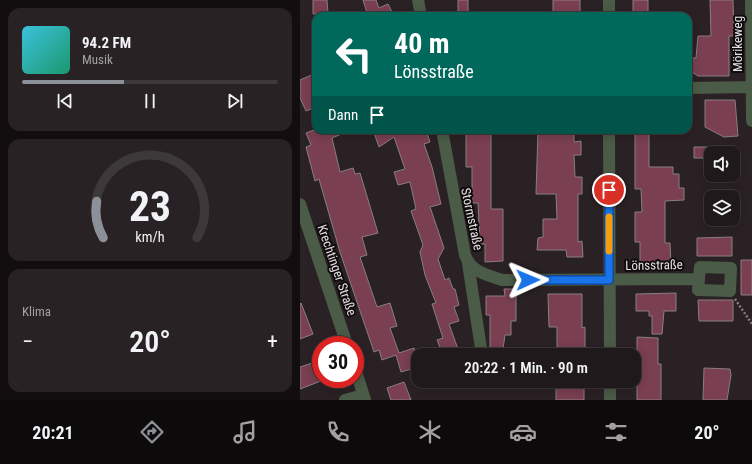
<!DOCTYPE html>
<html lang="de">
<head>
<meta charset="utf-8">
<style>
	body { margin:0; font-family:"Roboto Condensed",sans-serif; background:#282224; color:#f1f3f6; height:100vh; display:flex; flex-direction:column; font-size:15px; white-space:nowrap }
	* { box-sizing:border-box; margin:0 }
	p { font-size:13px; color:#a2a0a3 }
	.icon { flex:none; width:22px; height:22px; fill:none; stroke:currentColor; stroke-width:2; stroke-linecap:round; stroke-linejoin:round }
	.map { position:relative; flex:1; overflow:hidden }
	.sheet { display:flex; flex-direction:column; gap:8px; padding:8px; background:#120e0f; width:300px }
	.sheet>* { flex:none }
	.guide { position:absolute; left:12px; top:12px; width:380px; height:122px; border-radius:12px; box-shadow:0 2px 10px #0003,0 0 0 1px #3d383a; background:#00695c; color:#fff; overflow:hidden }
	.buttons { position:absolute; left:404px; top:146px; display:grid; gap:8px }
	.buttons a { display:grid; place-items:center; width:36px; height:36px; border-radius:8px; background:#20191b; box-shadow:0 2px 10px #0003,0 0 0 1px #3d383a; font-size:20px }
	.speed { position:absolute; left:12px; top:336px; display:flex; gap:8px; font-size:20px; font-weight:700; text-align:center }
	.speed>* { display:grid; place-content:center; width:52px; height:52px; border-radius:50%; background:#20191b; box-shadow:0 2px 10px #0003,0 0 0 1px #3d383a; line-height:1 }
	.speed .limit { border:6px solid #d22; background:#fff; color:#111 }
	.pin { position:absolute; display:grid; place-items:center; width:34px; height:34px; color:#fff; margin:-17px; border:2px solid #fff; border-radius:50%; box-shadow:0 1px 4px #0007 }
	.me { position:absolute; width:44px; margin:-22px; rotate:89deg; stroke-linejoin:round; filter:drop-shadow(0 0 3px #0008) }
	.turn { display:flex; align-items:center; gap:14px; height:84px; padding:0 16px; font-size:18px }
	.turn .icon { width:52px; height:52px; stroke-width:2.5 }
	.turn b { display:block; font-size:28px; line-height:34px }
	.then { display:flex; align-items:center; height:38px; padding:0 16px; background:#0003; gap:8px; font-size:15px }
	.big { font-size:30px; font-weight:600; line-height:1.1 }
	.sheet .tile { flex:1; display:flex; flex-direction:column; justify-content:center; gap:6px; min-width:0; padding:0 14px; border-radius:12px; background:#282224 }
	.sheet .dial { align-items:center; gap:0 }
	.dial svg { height:104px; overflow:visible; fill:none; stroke:#3d383a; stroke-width:7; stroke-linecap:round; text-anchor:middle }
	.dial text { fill:#f1f3f6; stroke:none }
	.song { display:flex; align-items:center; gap:12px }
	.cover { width:48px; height:48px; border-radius:6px; background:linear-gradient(135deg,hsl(190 70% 55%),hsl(160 70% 35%)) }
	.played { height:4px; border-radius:2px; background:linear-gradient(90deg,#8c9099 40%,#3d383a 40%) }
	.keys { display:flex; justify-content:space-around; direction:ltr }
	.heat { display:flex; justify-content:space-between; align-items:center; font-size:22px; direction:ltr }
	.trip { position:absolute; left:111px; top:348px; width:230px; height:40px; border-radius:12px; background:#20191b; box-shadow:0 2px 10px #0003,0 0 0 1px #3d383a; font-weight:600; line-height:40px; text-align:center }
	.menu { display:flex; height:64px; justify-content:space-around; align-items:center; background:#0d0a0b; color:#a2a0a3 }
	.menu .icon { width:28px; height:28px }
	.menu .selected { color:#8c9099 }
	.menu b { font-size:18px; color:#f1f3f6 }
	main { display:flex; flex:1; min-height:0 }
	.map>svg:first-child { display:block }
</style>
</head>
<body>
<main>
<section class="sheet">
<div class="tile">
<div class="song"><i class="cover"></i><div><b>94.2 FM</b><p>Musik</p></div></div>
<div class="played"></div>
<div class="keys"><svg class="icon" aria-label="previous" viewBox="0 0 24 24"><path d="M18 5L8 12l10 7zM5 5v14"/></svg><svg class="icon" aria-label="pause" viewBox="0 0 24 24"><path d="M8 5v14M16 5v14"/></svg><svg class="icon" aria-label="next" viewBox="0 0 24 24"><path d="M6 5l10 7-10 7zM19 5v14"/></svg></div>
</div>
<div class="tile dial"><svg viewBox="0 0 100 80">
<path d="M14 69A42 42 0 1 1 86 69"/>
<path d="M14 69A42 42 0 0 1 9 41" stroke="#8c9099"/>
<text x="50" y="56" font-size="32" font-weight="700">23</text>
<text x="50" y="72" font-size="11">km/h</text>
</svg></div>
<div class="tile"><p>Klima</p>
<div class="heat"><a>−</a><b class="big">20°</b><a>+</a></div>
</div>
</section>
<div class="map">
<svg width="452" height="400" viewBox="0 0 452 400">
	<rect width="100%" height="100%" fill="#2a2124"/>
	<path fill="#7a3f51" stroke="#897e81" d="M13,0H27L28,13L13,14Z
		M63,0H76L79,8L88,4L94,16H60L67,13Z
		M158,0H168V16H158Z
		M253,0H280V16H253Z
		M333,0H348V14H333Z
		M410,0H433L434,36H429V76H398L392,72H388V58H396L398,36H411Z
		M16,73V107L6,111L0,98V80Z
		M405,100H435L438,136L424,137L405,127Z
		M14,130H51L32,138L40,172L53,168L55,174L60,173L78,233L62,237L67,255L60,257L77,307L90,303L97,326L90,328L99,353L114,348L118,359V367L101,372L96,355L82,360L79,350L74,352L40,252L19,179L15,181L6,147L11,145L6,133Z
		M73,130H126L130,142L124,144L132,167L141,204L130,207L144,248L138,259L145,280L149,278L153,289H155L159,305L154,307L159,321L149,324L158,349L143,355L137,340L143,338L132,304L136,303L125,275L120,252L123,245L111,211L116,209L110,182L98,185L94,172L105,169L94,137L79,147Z
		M166,130H191V209H203V261L185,262V244H180L178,203H172V167H166Z
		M238,130H274V142L281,141V155H274L275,177H282V194H278V242L282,241L283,257H267L266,250H237L238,238L243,237V219H257L256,194H236Z
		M335,130H349V167H373V174H379V188H384V200L365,201V243H370L371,266H340V242H335V212H342L341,189H335Z
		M394,147H411V158H394Z
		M432,237V256H397V238Z
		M441,260H452V295H441Z
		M204,289H216V321H211V335H205L203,349H190V315H186V296H205Z
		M376,293V311H364L362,334H352V316H349V311H336V294Z
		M248,294H282V328L285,327V355H257V327H249Z
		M398,300H433V321H399Z
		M1,303L13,334L0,339V304Z
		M337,337L358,338V364H361V400H337Z
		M21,360V381L0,389V367Z
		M404,368L430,369L431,375L427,400H403Z
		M104,382L111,400H91L87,388Z
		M256,382H277V385H284V400H256Z"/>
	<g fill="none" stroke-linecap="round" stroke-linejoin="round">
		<path stroke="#857d7f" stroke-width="2.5" stroke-dasharray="2 2" stroke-linecap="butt" d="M435,299L452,324"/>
		<path stroke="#4a5b47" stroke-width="12" d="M118,0L121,16
			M309,0V16
			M451,0L452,121
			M388,88L452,87
			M142,130L165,255C171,272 187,275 202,280L399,279L398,290L430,291L431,268L400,267L399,279
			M309,130L310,355
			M0,204L47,345
			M168,263L182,355
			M55,368L65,400
			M310,381V400
			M45,400L63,395"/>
	</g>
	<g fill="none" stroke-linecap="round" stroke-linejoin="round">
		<g stroke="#114b97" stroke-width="10">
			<path id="route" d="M228,280H309V190"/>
		</g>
		<use href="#route" stroke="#1a73e8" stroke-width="7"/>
		<path stroke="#f59e0b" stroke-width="7" d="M309,217V251"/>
	</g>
	<g text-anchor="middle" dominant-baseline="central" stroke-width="4" stroke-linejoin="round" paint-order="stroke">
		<g font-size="13" fill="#e5dfe0" stroke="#100c0d">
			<text transform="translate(437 44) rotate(-90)">Mörikeweg</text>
			<text transform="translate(172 219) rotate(78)">Stormstraße</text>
			<text transform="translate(354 265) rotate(-1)">Lönsstraße</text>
			<text transform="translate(37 270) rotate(71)">Krechtinger Straße</text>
		</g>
	</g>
</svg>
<div class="buttons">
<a><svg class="icon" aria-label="sound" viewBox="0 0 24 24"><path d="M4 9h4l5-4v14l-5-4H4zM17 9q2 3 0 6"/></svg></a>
<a><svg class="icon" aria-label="layers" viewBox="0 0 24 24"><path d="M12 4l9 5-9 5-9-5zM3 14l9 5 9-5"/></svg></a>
</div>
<div class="speed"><div class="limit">30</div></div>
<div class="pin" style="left:309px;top:190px;background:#d93025"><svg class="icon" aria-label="arrive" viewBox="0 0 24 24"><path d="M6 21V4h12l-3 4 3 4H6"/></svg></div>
<svg class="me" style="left:228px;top:280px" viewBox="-20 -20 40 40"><path d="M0-17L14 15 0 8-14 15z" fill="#1a73e8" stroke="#fff" stroke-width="4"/></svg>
<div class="trip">20:22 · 1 Min. · 90 m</div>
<div class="guide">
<div class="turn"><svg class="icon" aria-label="left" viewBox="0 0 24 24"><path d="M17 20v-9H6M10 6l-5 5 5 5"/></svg><div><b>40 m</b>Lönsstraße</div></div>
<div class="then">Dann<svg class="icon" aria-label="arrive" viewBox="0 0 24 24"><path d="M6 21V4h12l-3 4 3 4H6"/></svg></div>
</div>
</div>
</main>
<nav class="menu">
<b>20:21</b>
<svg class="icon selected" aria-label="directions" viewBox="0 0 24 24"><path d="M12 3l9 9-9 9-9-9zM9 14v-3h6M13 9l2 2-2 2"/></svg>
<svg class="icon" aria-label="music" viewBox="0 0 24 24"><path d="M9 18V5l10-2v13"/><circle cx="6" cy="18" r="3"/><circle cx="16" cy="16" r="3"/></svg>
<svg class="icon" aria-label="phone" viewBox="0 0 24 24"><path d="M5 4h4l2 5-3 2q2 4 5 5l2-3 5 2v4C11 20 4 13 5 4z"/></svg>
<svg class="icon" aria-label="climate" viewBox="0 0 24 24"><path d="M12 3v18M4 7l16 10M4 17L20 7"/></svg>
<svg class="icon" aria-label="car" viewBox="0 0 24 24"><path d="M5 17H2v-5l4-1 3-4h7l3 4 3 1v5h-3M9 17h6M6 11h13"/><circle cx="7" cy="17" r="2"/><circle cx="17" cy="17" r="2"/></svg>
<svg class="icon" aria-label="filters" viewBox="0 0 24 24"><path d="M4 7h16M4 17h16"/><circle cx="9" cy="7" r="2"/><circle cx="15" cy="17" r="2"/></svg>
<b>20°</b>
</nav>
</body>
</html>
